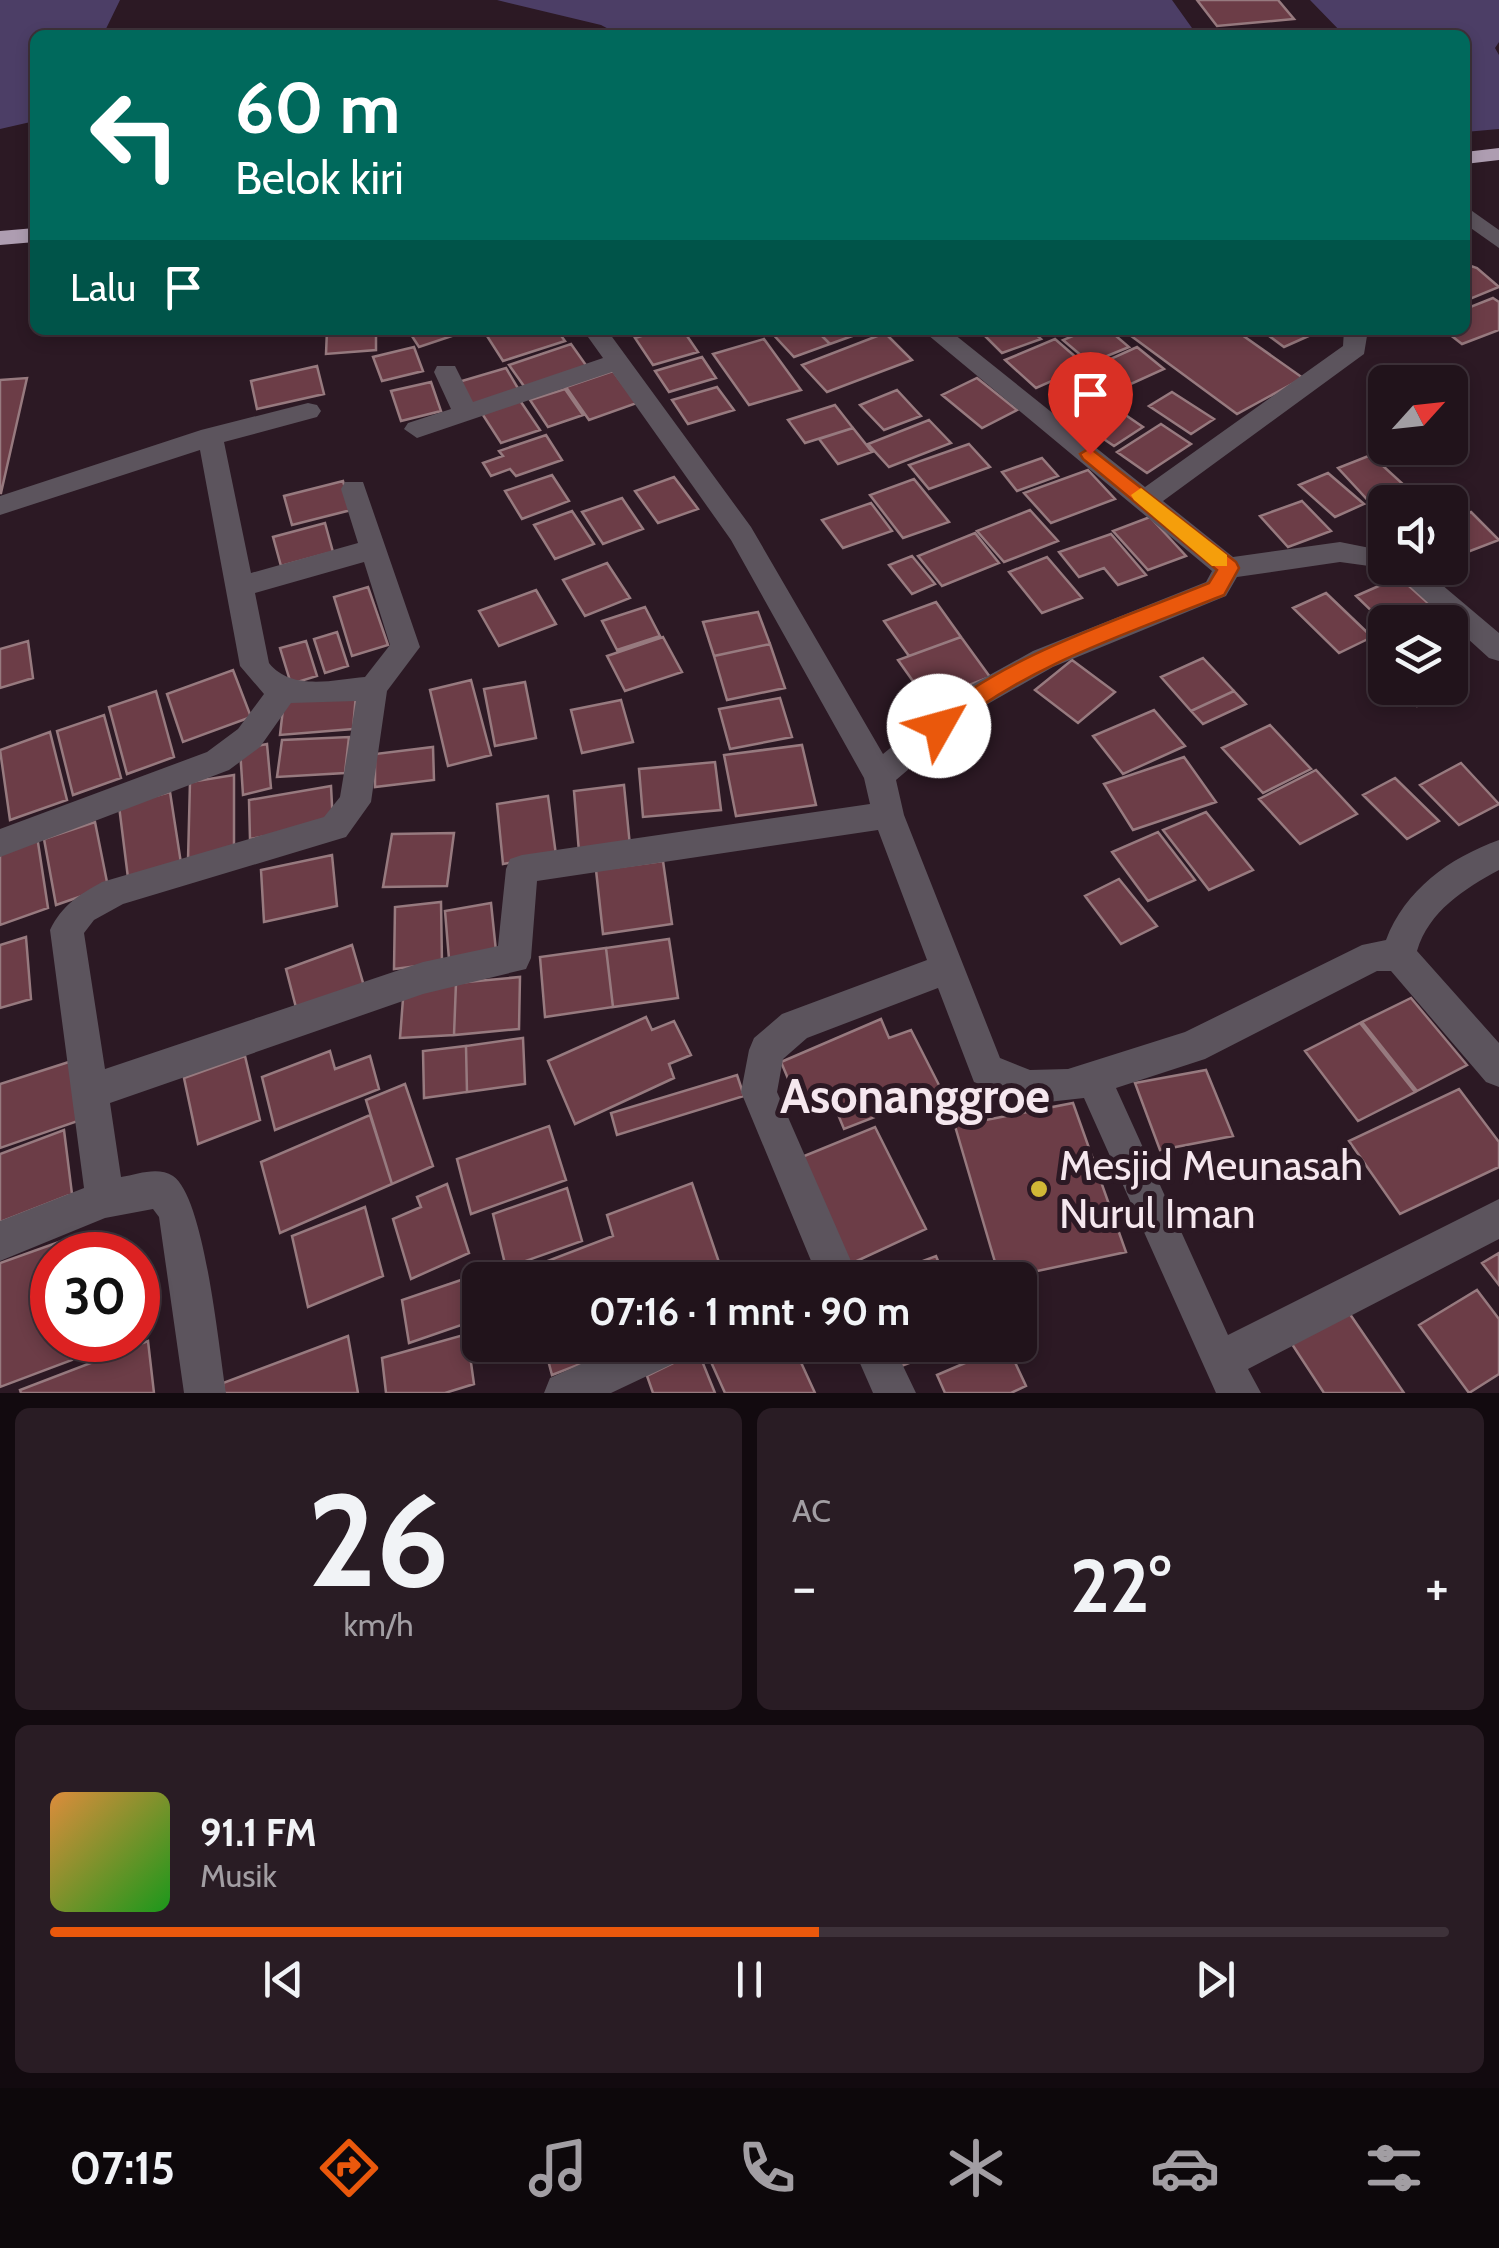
<!DOCTYPE html>
<html lang="id">
<head>
<meta charset="utf-8">
<style>
	body { margin:0; font-family:Cabin,sans-serif; background:#291c24; color:#f1f3f6; height:100vh; display:flex; flex-direction:column; font-size:38px; white-space:nowrap }
	* { box-sizing:border-box; margin:0 }
	p { font-size:32px; color:#a29ea3 }
	.icon { flex:none; width:55px; height:55px; fill:none; stroke:currentColor; stroke-width:2; stroke-linecap:round; stroke-linejoin:round }
	.map { position:relative; height:1393px; overflow:hidden }
	.panel { display:flex; flex-direction:column; gap:15px; padding:15px; background:#120a0f; flex:1 }
	.panel>* { flex:none }
	.banner { position:absolute; left:30px; top:30px; width:1440px; height:305px; border-radius:15px; box-shadow:0 5px 15px #0003,0 0 0 2px #3e323a; background:#00695c; color:#fff; overflow:hidden }
	.needle { width:65px; rotate:63deg }
	.buttons { position:absolute; left:1368px; top:365px; display:grid; gap:20px }
	.buttons a { display:grid; place-items:center; width:100px; height:100px; border-radius:15px; background:#21131b; box-shadow:0 5px 15px #0003,0 0 0 2px #3e323a; font-size:50px }
	.speed { position:absolute; left:30px; top:1232px; display:flex; gap:20px; font-size:50px; font-weight:700; text-align:center }
	.speed>* { display:grid; place-content:center; width:130px; height:130px; border-radius:50%; background:#21131b; box-shadow:0 5px 15px #0003,0 0 0 2px #3e323a; line-height:1 }
	.speed .limit { border:15px solid #d22; background:#fff; color:#111 }
	.pin { position:absolute; display:grid; place-items:center; width:85px; height:85px; color:#fff; margin:-102px -42px; border-radius:50% 50% 50% 0; rotate:-45deg; box-shadow:0 0 10px #0007 }
	.pin .icon { rotate:45deg }
	.me { position:absolute; width:110px; margin:-55px; rotate:52deg; stroke-linejoin:round; filter:drop-shadow(0 0 8px #0008) }
	.turn { display:flex; align-items:center; gap:35px; height:210px; padding:0 40px; font-size:45px }
	.turn .icon { width:130px; height:130px; stroke-width:2.5 }
	.turn b { display:block; font-size:70px; line-height:85px }
	.then { display:flex; align-items:center; height:95px; padding:0 40px; background:#0003; gap:20px; font-size:38px }
	.big { font-size:75px; font-weight:700; line-height:1.1 }
	.panel .widget { flex:1; display:flex; flex-direction:column; justify-content:center; gap:15px; min-width:0; padding:0 35px; border-radius:15px; background:#291c24 }
	.panel .dial { align-items:center; gap:0 }
	.dial b { font-size:130px; line-height:1 }
	.song { display:flex; align-items:center; gap:30px }
	.cover { width:120px; height:120px; border-radius:15px; background:linear-gradient(135deg,hsl(30 70% 55%),hsl(120 70% 35%)) }
	.played { height:10px; border-radius:5px; background:linear-gradient(90deg,#ea580c 55%,#3e323a 55%) }
	.keys { display:flex; justify-content:space-around; direction:ltr }
	.heat { display:flex; justify-content:space-between; align-items:center; font-size:55px; direction:ltr }
	.panel .tiles { flex:1; display:grid; gap:15px; grid-template-columns:1fr 1fr }
	.widget:last-child { grid-column:span 2 }
	.trip { position:absolute; left:462px; top:1262px; width:575px; height:100px; border-radius:15px; background:#21131b; box-shadow:0 5px 15px #0003,0 0 0 2px #3e323a; font-weight:700; line-height:100px; text-align:center }
	.dock { display:flex; height:160px; justify-content:space-around; align-items:center; background:#0d080b; color:#a29ea3 }
	.dock .icon { width:70px; height:70px }
	.dock .active { color:#ea580c }
	.dock b { font-size:45px; color:#f1f3f6 }
	.map>svg:first-child { display:block }
</style>
</head>
<body>
<div class="map">
<svg width="1499" height="1393" viewBox="0 0 1499 1393">
	<rect width="100%" height="100%" fill="#2c1924"/>
	<path fill="#4c3e66" d="M0,0H120L103,35H35V121L0,129Z
		M497,0H1172L1197,35H620L601,25Z
		M1310,0H1499V42L1495,48L1499,55V129L1465,132V35H1344Z"/>
	<path fill="#6c3d47" stroke="#977a7f" stroke-width="2.5" d="M1197,0H1278L1294,19L1217,26Z
		M1465,264L1477,268L1499,287L1465,301Z
		M1493,298L1499,302V330L1462,344L1444,330H1465V309Z
		M327,330H376V350L326,354Z
		M408,330H466L467,331L419,347Z
		M507,330H557L565,341L503,361L487,336Z
		M661,330H683L698,352L653,365L635,338Z
		M769,330H816L830,344L794,357Z
		M816,330H869L830,344Z
		M979,330H1031L1041,339L1002,353Z
		M1087,330H1109L1129,347L1090,363L1063,340Z
		M1123,330H1235L1303,378L1237,414Z
		M1261,330H1322L1284,347Z
		M885,333L912,360L827,392L802,365Z
		M764,339L801,390L749,405L713,354Z
		M1055,339L1086,366L1036,388L1005,360Z
		M571,344L588,368L526,389L509,365Z
		M414,347L423,371L382,381L373,357Z
		M1137,347L1164,369L1122,388L1095,366Z
		M702,357L716,378L669,392L655,371Z
		M317,366L324,394L257,409L251,381Z
		M506,368L519,390L468,406L455,383Z
		M613,371L637,403L589,420L566,387Z
		M27,378L1,493H0V380Z
		M977,378L1017,410L982,428L942,395Z
		M431,382L441,411L401,421L391,391Z
		M717,387L734,410L688,424L672,400Z
		M565,389L583,415L548,427L530,400Z
		M897,390L921,416L884,430L860,405Z
		M1172,392L1214,419L1191,434L1149,406Z
		M519,399L540,430L501,443L481,412Z
		M1108,403L1143,427L1114,446L1079,422Z
		M835,405L853,428L805,443L788,420Z
		M929,420L951,443L889,467L868,444Z
		M1161,424L1191,444L1147,473L1117,452Z
		M853,428L872,452L838,464L819,439Z
		M546,435L562,460L516,476L510,469L491,476L483,463L503,456L499,451Z
		M969,444L990,467L929,489L909,465Z
		M1371,455L1405,486L1395,490L1404,497L1375,508L1338,468Z
		M1042,458L1058,476L1017,491L1002,472Z
		M1088,470L1115,499L1051,523L1024,493Z
		M1328,473L1364,504L1335,517L1299,485Z
		M552,475L569,501L522,519L505,491Z
		M674,477L698,509L658,523L635,491Z
		M914,479L949,522L903,538L870,495Z
		M343,481L351,510L292,525L284,496Z
		M622,498L643,529L603,544L582,512Z
		M1302,501L1331,531L1288,547L1260,516Z
		M871,503L892,531L843,548L822,520Z
		M1030,510L1058,541L1004,562L977,531Z
		M572,511L594,544L555,559L534,525Z
		M1471,512L1499,540L1457,556L1450,549V520Z
		M1150,517L1186,556L1148,570L1113,531Z
		M325,523L333,552L281,566L273,537Z
		M975,533L999,563L942,586L918,556Z
		M1111,534L1146,575L1118,585L1104,568L1079,577L1059,552Z
		M912,556L935,584L912,594L889,565Z
		M1047,557L1082,598L1042,613L1009,572Z
		M607,563L630,598L585,616L563,580Z
		M1399,577L1429,604L1440,599L1465,622L1450,629V622L1385,624L1356,596Z
		M368,587L388,645L352,656L334,597Z
		M536,590L556,624L499,646L479,611Z
		M1326,593L1372,637L1339,653L1293,608Z
		M936,602L961,637L909,656L884,621Z
		M645,607L660,636L617,650L602,621Z
		M758,612L770,644L714,656L703,622Z
		M337,632L348,666L325,673L314,639Z
		M663,637L682,672L625,691L607,656Z
		M961,637L990,677L927,701L898,660Z
		M28,641L33,678L0,688V649Z
		M306,641L317,676L291,684L280,648Z
		M770,644L785,688L727,700L714,656Z
		M1203,658L1234,691L1191,711L1161,677Z
		M1072,660L1115,692L1078,723L1035,690Z
		M233,670L251,717L183,742L167,694Z
		M471,680L491,755L448,766L430,690Z
		M525,682L536,738L495,746L484,689Z
		M1397,688L1450,687L1451,688L1417,706Z
		M156,691L174,757L127,774L109,707Z
		M1234,691L1246,704L1203,724L1191,711Z
		M356,694L353,729L280,735L284,700Z
		M780,698L792,737L730,749L719,709Z
		M621,700L633,742L582,753L571,710Z
		M1154,710L1185,746L1123,774L1093,736Z
		M104,715L121,778L73,795L57,731Z
		M1270,725L1311,769L1263,793L1222,748Z
		M50,732L67,800L10,820L0,750Z
		M349,737L345,773L277,777L282,740Z
		M267,744L271,788L243,795L240,749Z
		M802,745L816,805L736,816L724,755Z
		M433,747L434,780L375,787V754Z
		M1184,757L1216,802L1133,830L1104,784Z
		M715,762L721,810L643,817L639,769Z
		M1461,763L1499,804L1459,825L1420,785Z
		M1316,770L1357,814L1300,844L1259,799Z
		M234,775V852L188,860L190,782Z
		M1395,778L1439,821L1407,839L1363,795Z
		M624,785L630,846L579,852L574,791Z
		M331,786L333,824L250,839L249,800Z
		M170,792L181,863L128,878L119,806Z
		M548,796L556,855L503,864L497,804Z
		M1206,812L1253,870L1209,890L1163,830Z
		M95,822L108,887L56,905L44,839Z
		M1158,832L1195,880L1148,901L1112,852Z
		M454,833L447,886L383,887L392,834Z
		M37,836L48,908L0,925V849Z
		M332,855L337,906L264,922L261,870Z
		M663,861L672,924L603,934L596,870Z
		M1119,879L1157,926L1121,944L1085,896Z
		M441,902L442,963L394,969L395,907Z
		M491,903L496,951L449,959L445,911Z
		M26,937L31,999L0,1008V945Z
		M669,939L678,998L613,1007L606,948Z
		M352,945L366,993L299,1019L286,969Z
		M606,948L613,1007L545,1017L540,957Z
		M520,977L519,1029L454,1035L456,983Z
		M456,983L454,1035L400,1038L404,986Z
		M1411,998L1467,1065L1417,1091L1362,1022Z
		M646,1017L652,1030L674,1021L691,1055L669,1064L674,1078L575,1124L548,1061Z
		M881,1019L889,1038L911,1030L942,1091L844,1129L832,1100L802,1112L781,1062Z
		M1360,1023L1415,1092L1358,1121L1305,1051Z
		M523,1038L525,1084L467,1092L466,1046Z
		M466,1046L467,1092L424,1098L423,1051Z
		M330,1051L335,1069L370,1056L379,1089L275,1130L262,1077Z
		M245,1056L260,1120L198,1144L184,1078Z
		M72,1061L78,1121L0,1148V1084Z
		M1206,1070L1233,1136L1160,1150L1135,1083Z
		M737,1075L744,1096L617,1135L611,1113Z
		M405,1084L433,1166L392,1184L366,1100Z
		M1459,1089L1499,1142V1167L1400,1214L1349,1141Z
		M1073,1103L1126,1252L1000,1279L955,1126Z
		M370,1115L392,1184L280,1233L261,1162Z
		M549,1126L566,1180L471,1214L457,1159Z
		M875,1127L926,1229L846,1266L797,1159Z
		M64,1130L72,1194L0,1222V1154Z
		M692,1183L723,1274L707,1280H526L524,1270L613,1236L607,1215Z
		M447,1184L469,1253L411,1279L393,1219L421,1207L417,1197Z
		M567,1188L582,1241L506,1268L493,1214Z
		M365,1207L383,1276L308,1307L292,1236Z
		M59,1242L61,1255H52V1340H69L72,1360L0,1387V1263Z
		M1499,1253V1285L1482,1263Z
		M936,1256L946,1280H872Z
		M467,1278L476,1320L409,1343L402,1300Z
		M1477,1290L1499,1319V1374L1469,1393L1419,1325Z
		M1343,1304L1404,1393H1324L1286,1335Z
		M467,1334L474,1384L445,1393H386L382,1358Z
		M348,1336L358,1393H224L223,1383Z
		M148,1341L154,1393H21L20,1390Z
		M544,1345H612L614,1351L552,1375Z
		M723,1345H793L815,1393H725L707,1353Z
		M882,1345H955L891,1370Z
		M1007,1345L1026,1386L1011,1393H945L937,1375Z
		M698,1351L715,1393H653L647,1376Z"/>
	<g fill="none" stroke-linecap="round" stroke-linejoin="round">
		<path fill="#5c545d" fill-rule="evenodd" d="M1465,206L1499,230V248L1465,224Z
			M583,330H607L751,527L883,754L957,693L1033,651L1206,582L1212,571L922,330H949L1145,487L1343,346L1344,330H1368L1364,354L1163,501L1233,557L1340,542L1385,551V568H1422L1499,633V661L1489,658L1391,569L1340,562L1237,577L1226,596L1053,667L979,709L896,780L904,815L1000,1058L1030,1070L1068,1069L1185,1032L1362,945L1386,940C1405,890 1449,858 1499,840V870C1464,889 1429,911 1417,951L1499,1043V1087L1486,1082L1391,971H1377L1205,1059L1116,1088L1228,1335L1499,1199V1239L1248,1369L1261,1393H1216L1084,1098L1030,1104L974,1082L938,988L807,1038L783,1059L777,1092L854,1268L849,1280H819L741,1092L749,1050L754,1038L782,1014L927,960L878,830L537,881L531,958L526,969L423,994L110,1103L121,1177C138,1174 158,1166 173,1176C205,1198 219,1351 226,1393H184L159,1217L153,1209L105,1218L0,1261V1221L84,1188L50,930C62,905 79,895 102,882L324,817L340,797L356,701L291,703L260,747L229,770L0,857V829L207,752L238,729L264,694L240,666L200,450L0,515V496L201,430L308,403L317,405L321,411L317,417L224,442L251,573L358,543L341,489L345,482H363L420,647L387,691L371,802L346,837L123,904L94,920L84,933L105,1069L423,962L498,946L506,869L510,859L522,855L870,804L864,778L731,540L612,372L417,438L404,429L408,423L451,409L434,372L437,366H455L473,402L603,358ZM364,562L390,645L365,677C333,680 291,691 269,663L255,593Z
			M623,1345H689L683,1359L611,1393H544L550,1378Z
			M852,1345H893L916,1393H873Z"/>
		<path fill="#ae9db1" fill-rule="evenodd" d="M1499,148V160L1465,164V152Z
			M35,228V242L0,245V231Z"/>
	</g>
	<path fill="#ea580c" stroke="#983908" stroke-width="2.5" d="M1090,448L1236,562L1239,568L1224,595C1129,633 1026,665 947,732H931V719C1010,653 1114,622 1209,583L1217,570L1083,459L1080,454Z"/>
	<path fill="#f59e0b" d="M1141,488L1227,555V566H1212L1134,500L1131,495Z"/>
	<circle fill="#d1b736" stroke="#2c1924" stroke-width="4" cx="1039" cy="1189" r="10"/>
	<g text-anchor="middle" dominant-baseline="central" stroke-width="10" stroke-linejoin="round" paint-order="stroke">
		<g font-size="42" fill="#f5e7ee" stroke="#2c1924" text-anchor="start">
			<text x="1059" y="1165">Mesjid Meunasah<tspan x="1059" dy="48">Nurul Iman</tspan></text>
		</g>
		<g font-size="48" font-weight="bold" fill="#f5e7ee" stroke="#2c1924">
			<text x="915" y="1096">Asonanggroe</text>
		</g>
	</g>
</svg>
<div class="buttons">
<a><svg class="needle" viewBox="-14 -14 28 28"><path d="M0-13l5 13h-10z" fill="#e53935"/><path d="M0 13l5-13h-10z" fill="#a29ea3"/></svg></a>
<a><svg class="icon" aria-label="sound" viewBox="0 0 24 24"><path d="M4 9h4l5-4v14l-5-4H4zM17 9q2 3 0 6"/></svg></a>
<a><svg class="icon" aria-label="layers" viewBox="0 0 24 24"><path d="M12 4l9 5-9 5-9-5zM3 14l9 5 9-5"/></svg></a>
</div>
<div class="speed"><div class="limit">30</div></div>
<div class="pin" style="left:1090px;top:454px;background:#d93025"><svg class="icon" aria-label="arrive" viewBox="0 0 24 24"><path d="M6 21V4h12l-3 4 3 4H6"/></svg></div>
<svg class="me" style="left:939px;top:726px" viewBox="-20 -20 40 40"><circle r="19" fill="#fff"/><path d="M0-13L10 11 0 6-10 11z" fill="#ea580c"/></svg>
<div class="trip">07:16 · 1 mnt · 90 m</div>
<div class="banner">
<div class="turn"><svg class="icon" aria-label="left" viewBox="0 0 24 24"><path d="M17 20v-9H6M10 6l-5 5 5 5"/></svg><div><b>60 m</b>Belok kiri</div></div>
<div class="then">Lalu<svg class="icon" aria-label="arrive" viewBox="0 0 24 24"><path d="M6 21V4h12l-3 4 3 4H6"/></svg></div>
</div>
</div>
<section class="panel">
<div class="tiles">
<div class="widget dial"><b>26</b><p>km/h</p></div>
<div class="widget"><p>AC</p>
<div class="heat"><a>−</a><b class="big">22°</b><a>+</a></div>
</div>
<div class="widget">
<div class="song"><i class="cover"></i><div><b>91.1 FM</b><p>Musik</p></div></div>
<div class="played"></div>
<div class="keys"><svg class="icon" aria-label="previous" viewBox="0 0 24 24"><path d="M18 5L8 12l10 7zM5 5v14"/></svg><svg class="icon" aria-label="pause" viewBox="0 0 24 24"><path d="M8 5v14M16 5v14"/></svg><svg class="icon" aria-label="next" viewBox="0 0 24 24"><path d="M6 5l10 7-10 7zM19 5v14"/></svg></div>
</div>
</div>
</section>
<nav class="dock">
<b>07:15</b>
<svg class="icon active" aria-label="directions" viewBox="0 0 24 24"><path d="M12 3l9 9-9 9-9-9zM9 14v-3h6M13 9l2 2-2 2"/></svg>
<svg class="icon" aria-label="music" viewBox="0 0 24 24"><path d="M9 18V5l10-2v13"/><circle cx="6" cy="18" r="3"/><circle cx="16" cy="16" r="3"/></svg>
<svg class="icon" aria-label="phone" viewBox="0 0 24 24"><path d="M5 4h4l2 5-3 2q2 4 5 5l2-3 5 2v4C11 20 4 13 5 4z"/></svg>
<svg class="icon" aria-label="climate" viewBox="0 0 24 24"><path d="M12 3v18M4 7l16 10M4 17L20 7"/></svg>
<svg class="icon" aria-label="car" viewBox="0 0 24 24"><path d="M5 17H2v-5l4-1 3-4h7l3 4 3 1v5h-3M9 17h6M6 11h13"/><circle cx="7" cy="17" r="2"/><circle cx="17" cy="17" r="2"/></svg>
<svg class="icon" aria-label="filters" viewBox="0 0 24 24"><path d="M4 7h16M4 17h16"/><circle cx="9" cy="7" r="2"/><circle cx="15" cy="17" r="2"/></svg>
</nav>
</body>
</html>
